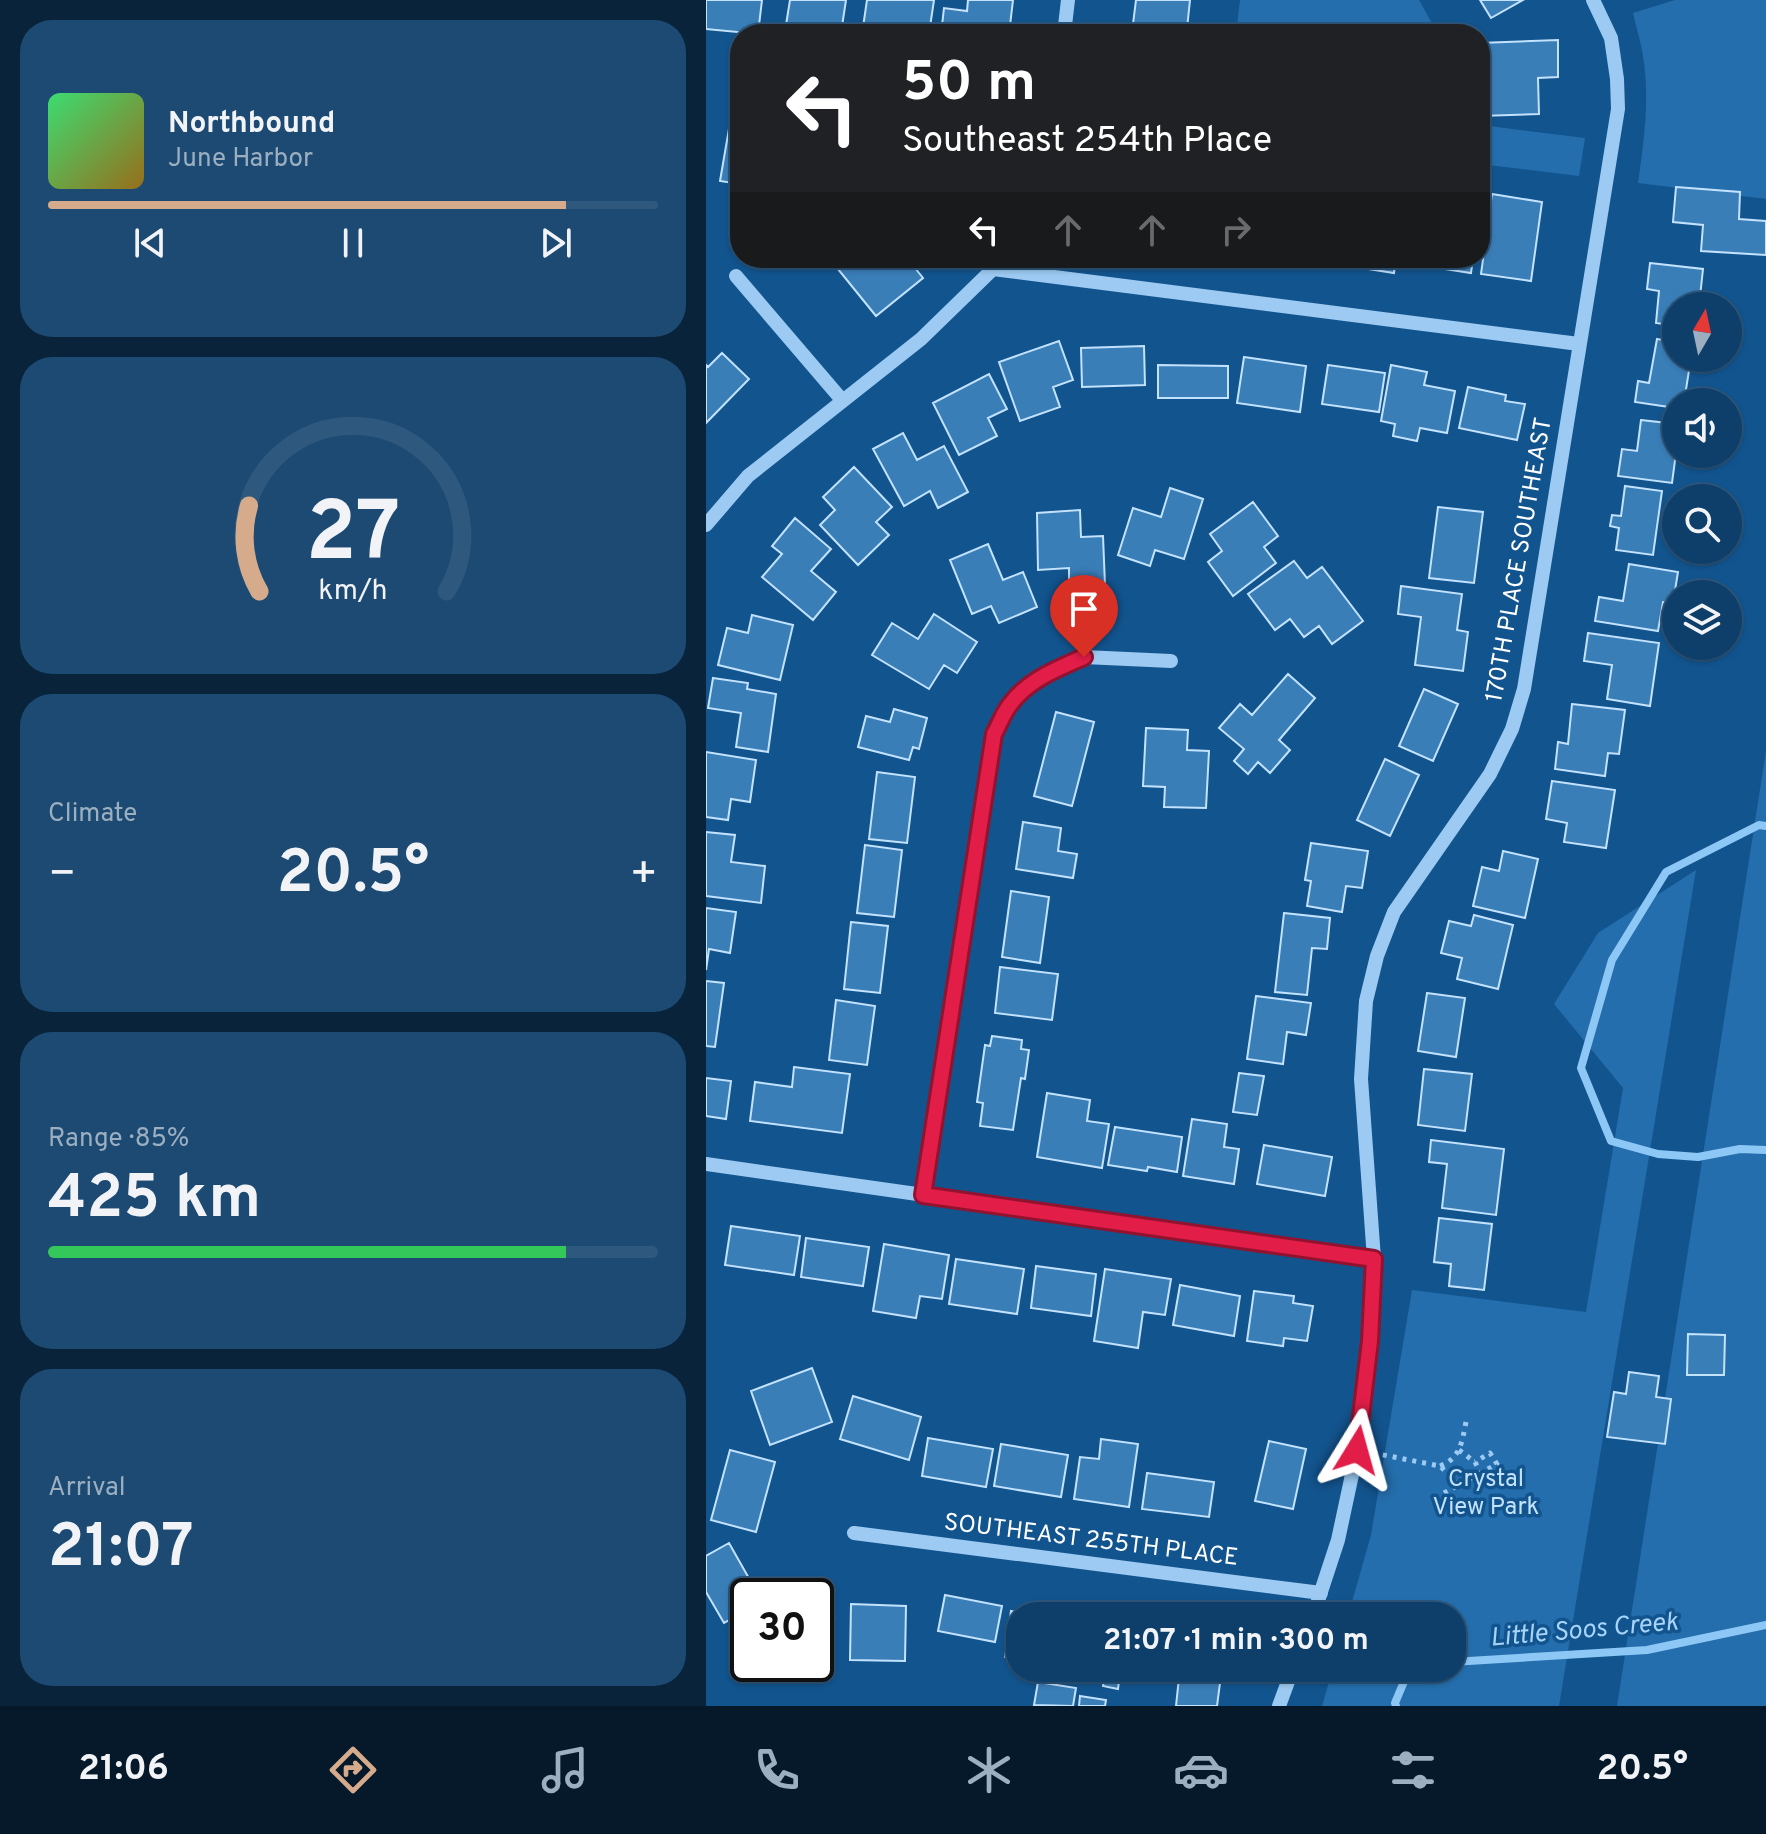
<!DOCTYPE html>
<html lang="en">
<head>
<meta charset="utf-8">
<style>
	body { margin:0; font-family:Overpass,sans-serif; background:#1c4a72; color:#f1f3f6; height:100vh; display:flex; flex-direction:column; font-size:30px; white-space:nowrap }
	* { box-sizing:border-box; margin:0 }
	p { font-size:26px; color:#9bafc1 }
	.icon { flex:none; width:44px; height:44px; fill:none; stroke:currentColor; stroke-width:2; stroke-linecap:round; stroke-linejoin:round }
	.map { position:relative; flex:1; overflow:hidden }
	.details { display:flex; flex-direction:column; gap:20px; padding:20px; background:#08233a; width:706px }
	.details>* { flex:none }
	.hud { position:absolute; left:24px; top:24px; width:760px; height:244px; border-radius:32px; box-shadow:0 2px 6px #0004,0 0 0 2px #2e587e; background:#202124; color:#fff; overflow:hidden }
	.needle { width:52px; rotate:9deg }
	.controls { position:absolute; left:956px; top:292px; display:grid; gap:16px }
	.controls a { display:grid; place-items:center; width:80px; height:80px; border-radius:50%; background:#0e3f6a; box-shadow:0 2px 6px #0004,0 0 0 2px #2e587e; font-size:40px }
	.speed { position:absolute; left:24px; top:1578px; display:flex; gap:16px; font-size:40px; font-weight:700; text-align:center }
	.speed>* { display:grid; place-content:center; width:104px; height:104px; border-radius:50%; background:#0e3f6a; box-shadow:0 2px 6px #0004,0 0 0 2px #2e587e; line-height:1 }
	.speed .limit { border:4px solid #111; border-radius:12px; background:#fff; color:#111 }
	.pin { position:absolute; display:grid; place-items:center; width:68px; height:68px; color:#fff; margin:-82px -34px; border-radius:50% 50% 50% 0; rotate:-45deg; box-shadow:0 0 8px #0007 }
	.pin .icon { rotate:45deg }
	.me { position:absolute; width:88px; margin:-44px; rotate:8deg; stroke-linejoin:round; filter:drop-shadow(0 0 6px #0008) }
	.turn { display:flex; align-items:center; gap:28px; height:168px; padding:0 40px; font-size:36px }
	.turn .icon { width:104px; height:104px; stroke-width:2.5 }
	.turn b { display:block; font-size:56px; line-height:68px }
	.lanes { display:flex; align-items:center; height:76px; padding:0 40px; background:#0003; justify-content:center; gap:40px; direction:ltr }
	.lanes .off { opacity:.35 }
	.big { font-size:60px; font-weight:700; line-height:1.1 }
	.details .card { flex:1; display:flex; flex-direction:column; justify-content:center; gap:12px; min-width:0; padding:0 28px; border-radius:32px; background:#1c4a72 }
	.details .dial { align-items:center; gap:0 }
	.dial svg { height:208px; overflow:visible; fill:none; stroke:#2e587e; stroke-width:7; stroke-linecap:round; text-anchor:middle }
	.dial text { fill:#f1f3f6; stroke:none }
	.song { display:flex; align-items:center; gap:24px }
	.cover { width:96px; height:96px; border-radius:12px; background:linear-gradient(135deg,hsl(140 70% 55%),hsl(40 70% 35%)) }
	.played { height:8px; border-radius:4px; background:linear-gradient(90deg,#d6ab8b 85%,#2e587e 85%) }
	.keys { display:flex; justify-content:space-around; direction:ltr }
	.heat { display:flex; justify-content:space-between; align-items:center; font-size:44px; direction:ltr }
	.charge { height:12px; border-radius:6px; background:linear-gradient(90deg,#34c759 85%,#2e587e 0) }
	.trip { position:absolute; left:300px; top:1602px; width:460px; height:80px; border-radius:32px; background:#0e3f6a; box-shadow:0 2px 6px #0004,0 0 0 2px #2e587e; font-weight:700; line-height:80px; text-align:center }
	.menu { display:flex; height:128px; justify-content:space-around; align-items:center; background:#06192a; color:#9bafc1 }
	.menu .icon { width:56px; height:56px }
	.menu .selected { color:#d6ab8b }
	.menu b { font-size:36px; color:#f1f3f6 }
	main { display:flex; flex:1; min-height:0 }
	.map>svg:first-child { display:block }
</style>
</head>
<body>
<main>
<section class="details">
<div class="card">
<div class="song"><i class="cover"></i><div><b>Northbound</b><p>June Harbor</p></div></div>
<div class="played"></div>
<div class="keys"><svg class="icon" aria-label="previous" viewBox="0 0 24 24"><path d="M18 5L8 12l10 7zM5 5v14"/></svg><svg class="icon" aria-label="pause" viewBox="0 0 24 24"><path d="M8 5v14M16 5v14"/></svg><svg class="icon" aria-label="next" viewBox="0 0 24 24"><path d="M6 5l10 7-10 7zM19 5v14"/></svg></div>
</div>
<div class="card dial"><svg viewBox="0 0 100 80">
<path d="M14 69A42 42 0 1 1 86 69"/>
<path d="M14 69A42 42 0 0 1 10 36" stroke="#d6ab8b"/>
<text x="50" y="56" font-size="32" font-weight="700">27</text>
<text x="50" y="72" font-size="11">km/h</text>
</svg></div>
<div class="card"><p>Climate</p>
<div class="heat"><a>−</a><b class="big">20.5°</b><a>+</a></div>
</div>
<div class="card"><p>Range · 85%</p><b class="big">425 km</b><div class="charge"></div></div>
<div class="card"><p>Arrival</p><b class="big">21:07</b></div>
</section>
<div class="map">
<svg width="1060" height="1706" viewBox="0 0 1060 1706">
	<rect width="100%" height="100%" fill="#12548e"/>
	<path fill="#246ead" d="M534,0H713L732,34H530Z
		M969,0H1060V199L932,183C938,141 944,99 937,56C935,42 930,27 927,13Z
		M774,111L783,126L879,138L873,176L774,164Z
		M1060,751V1706H911Z
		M990,870L853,1706H616L627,1668H746V1616H642L665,1535L706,1290L880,1312L917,1088L848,1004L892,933Z"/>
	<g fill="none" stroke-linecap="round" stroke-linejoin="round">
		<path stroke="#8dc7f5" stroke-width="8" d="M1060,826L1053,825L960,872L906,960L875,1068L905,1141L952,1154L992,1157L1034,1149L1060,1150
			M746,1662L941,1650L1060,1625
			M690,1706L689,1703L702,1672L720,1668"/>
	</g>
	<path fill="#3a7eb8" stroke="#c2e2fd" stroke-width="2" d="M0,0H56L52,34L0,29Z
		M84,0H140L135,33L80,25Z
		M161,0H228L223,34H156Z
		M262,0H307L303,34H235L238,8L261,11Z
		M430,0H484L481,29L427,24Z
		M774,0H817L785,18Z
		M852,40V77L832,78L833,114L774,116V43Z
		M25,117L34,118V184L14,181Z
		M970,187L1034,192L1033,219L1060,221V255L995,251L997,225L967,222Z
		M786,194L836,202L825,281L775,274Z
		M123,258H201L217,278L170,316Z
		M625,258H690L688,273L624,263Z
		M701,258H767L765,273L700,263Z
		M944,263L997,269L993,306H970V326L950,323L953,291L941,289Z
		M951,339L970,342V358H985L978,402H970V408L929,402L932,381L943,383Z
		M353,341L367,380L347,387L354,407L314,421L293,362Z
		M438,346L439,385L376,387L375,348Z
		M16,353L43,379L0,423V365L2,367Z
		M538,357L600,366L594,412L531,403Z
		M452,365L522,366V398H452Z
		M622,365L679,373L673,412L616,404Z
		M685,365L721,372L718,385L749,391L741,433L714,428L711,441L687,436L689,424L675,421Z
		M283,374L301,409L282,418L291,436L253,455L227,403Z
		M762,387L800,395L799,401L819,404L811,440L753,428Z
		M935,420L970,424V453L966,483L912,476L916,449L931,451Z
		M197,433L211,460L238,446L262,492L232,508L224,491L198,506L167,449Z
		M148,467L186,507L170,522L183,535L152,565L114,525L129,510L117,497Z
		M919,486L956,491L947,555L910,550L913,528L904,526L906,515L915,516Z
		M464,488L497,499L478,559L449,550L444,566L412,555L427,508L455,517Z
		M547,502L572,536L558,547L570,563L527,596L502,562L516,551L504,534Z
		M732,507L777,512L768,583L723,578Z
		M374,510L375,537L397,536L399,585L363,587V568L332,570L331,513Z
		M89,518L125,549L105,571L130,592L107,620L56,577L76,554L66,546Z
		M282,544L297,580L317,572L331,607L293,623L285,606L266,614L244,560Z
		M588,561L601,578L616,567L657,621L626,644L613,626L598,637L584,619L569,630L542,594Z
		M923,564L972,572L967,603L957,602L952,631L889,621L893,597L917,601Z
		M695,586L756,594L751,630L762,632L757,671L709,665L715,617L692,614Z
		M228,614L271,642L251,673L238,665L223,689L166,655L186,623L212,639Z
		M46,615L87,625L74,680L12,665L21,628L42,633Z
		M882,633L953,643L944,706L901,699L906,665L878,661Z
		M582,674L609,698L573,740L584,750L564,773L552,762L542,774L528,761L538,749L513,728L534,704L546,715Z
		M7,678L42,683L41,689L70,694L62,752L30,747L35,713L2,708Z
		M718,689L752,704L727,761L693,746Z
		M866,704L919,710L913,754L902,753L899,776L849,769L852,742L862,744Z
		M188,709L221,718L213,749L207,747L203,760L152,747L160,716L184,722Z
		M350,712L388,722L366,806L328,796Z
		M440,728L482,730L481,750L503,751L500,808L458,807L459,787L437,786Z
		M0,752L50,760L44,802L25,799L22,820L0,817Z
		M679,759L713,775L684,836L651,820Z
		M171,772L209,777L201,843L163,839Z
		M846,781L909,790L900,848L858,842L861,823L840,819Z
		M317,822L355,828L352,851L371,854L367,878L310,869Z
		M0,832L29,835L25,862L59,866L55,903L0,896Z
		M605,843L662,851L656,888L640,886L636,912L601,906L605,881L599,880Z
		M159,845L196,850L188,917L151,913Z
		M797,851L832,859L819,918L767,906L776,867L793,871Z
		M305,891L343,897L334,963L296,957Z
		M0,908L30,912L24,953L3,949L0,970Z
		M578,913L624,918L621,949L606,948L601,995L569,992Z
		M768,915L807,925L792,989L751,979L756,958L735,953L743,921L765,926Z
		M145,922L182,926L174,993L138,989Z
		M294,967L352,974L346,1020L289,1013Z
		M0,981L18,983L9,1047L0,1046Z
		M721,993L759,998L750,1057L712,1051Z
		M550,996L605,1003L600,1035L581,1032L577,1064L541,1059Z
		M130,1000L169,1006L161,1065L123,1060Z
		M286,1036L316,1040L315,1049L323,1050L319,1079L315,1078L307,1130L274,1126L277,1103L271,1102L279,1045L284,1046Z
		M88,1067L144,1074L136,1133L44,1121L49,1082L86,1087Z
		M718,1069L766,1074L759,1131L712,1125Z
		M533,1073L558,1076L551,1115L527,1112Z
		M0,1078L25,1081L20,1119L0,1116Z
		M341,1093L384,1100L381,1121L403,1124L396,1168L331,1157Z
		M486,1119L521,1124L518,1147L533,1149L528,1184L477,1176Z
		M409,1127L476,1137L471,1172L442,1167L441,1171L402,1165Z
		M725,1140L798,1149L790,1215L736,1208L741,1164L723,1162Z
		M558,1145L626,1157L619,1196L551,1184Z
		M733,1218L786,1224L778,1290L743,1286L745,1264L728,1262Z
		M25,1226L94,1236L88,1275L19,1265Z
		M100,1238L163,1247L157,1286L95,1277Z
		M178,1244L243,1255L236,1299L214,1296L210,1318L167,1311Z
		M250,1259L318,1269L311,1314L243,1304Z
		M330,1266L390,1274L385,1316L325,1308Z
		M399,1269L465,1279L459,1315L437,1312L432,1348L388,1341Z
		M474,1285L534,1296L528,1336L467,1325Z
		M548,1291L588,1296L587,1303L607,1306L601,1341L578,1338L577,1346L541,1341Z
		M982,1334L1019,1335L1018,1375H981Z
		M106,1368L126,1422L64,1445L45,1391Z
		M923,1372L953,1376L950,1397L965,1399L959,1444L901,1437L908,1392L920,1394Z
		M147,1396L215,1417L203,1460L134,1439Z
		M222,1438L287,1449L280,1487L216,1476Z
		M395,1439L432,1444L423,1507L368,1499L374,1457L393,1459Z
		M563,1441L600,1449L587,1509L549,1501Z
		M295,1444L362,1455L355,1497L288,1486Z
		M24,1450L69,1462L50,1532L5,1520Z
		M441,1473L508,1482L503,1517L436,1509Z
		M23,1543L53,1596H42V1610L18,1623L0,1592V1556Z
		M239,1595L296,1606L289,1642L232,1631Z
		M145,1604L200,1606L199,1661L144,1660Z
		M110,1611L129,1617L114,1665L110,1664Z
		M305,1611L338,1616H314V1659L299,1657Z
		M378,1668H449L447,1679L414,1673L412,1689L397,1686L398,1679L377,1675Z
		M474,1668H516L511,1706H470Z
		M332,1682L370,1688L367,1706L328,1705Z
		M374,1696L400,1700L399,1706H373Z"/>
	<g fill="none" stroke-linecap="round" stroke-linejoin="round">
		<path stroke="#9ccaf2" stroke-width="5" stroke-dasharray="4 6" stroke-linecap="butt" d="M753,1450L769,1462L775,1474
			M667,1453L734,1466L753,1485
			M734,1466C755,1458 756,1441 760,1422
			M738,1493L791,1464L784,1453L769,1462"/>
		<path stroke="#9ccaf2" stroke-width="14" d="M358,34L362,0
			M287,269L873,344
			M30,276L136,400
			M0,525L42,476L215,339L287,269L293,258
			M0,1164L668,1259
			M217,1195L288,734L303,706L319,688L339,674L378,657L465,661
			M148,1533L615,1593
			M607,1616L632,1540L653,1442L664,1341L668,1259L655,1079L660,1001L671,956L688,912L784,774L806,729L818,689L912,109L911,79L905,38L887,0
			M573,1706L587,1668"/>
	</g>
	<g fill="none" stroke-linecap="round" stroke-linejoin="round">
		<g stroke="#92132f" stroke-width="20">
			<path id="route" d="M378,657C351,669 321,680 303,706C297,714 293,725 288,734L217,1195L668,1259L664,1341L651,1450"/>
		</g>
		<use href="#route" stroke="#e11d48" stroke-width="14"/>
	</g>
	<g text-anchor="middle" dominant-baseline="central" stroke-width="7" stroke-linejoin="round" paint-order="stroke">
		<g font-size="24" fill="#fff" stroke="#12548e">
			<text transform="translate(814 560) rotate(-80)">170TH PLACE SOUTHEAST</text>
			<text transform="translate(385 1541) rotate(7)">SOUTHEAST 255TH PLACE</text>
		</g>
		<g font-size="24" fill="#c2e2fd" stroke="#12548e">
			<text x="780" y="1480">Crystal<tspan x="780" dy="28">View Park</tspan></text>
		</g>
		<g font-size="26" font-style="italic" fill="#a7d4f9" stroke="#12548e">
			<text transform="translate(878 1631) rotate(-5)">Little Soos Creek</text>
		</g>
	</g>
</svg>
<div class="controls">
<a><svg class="needle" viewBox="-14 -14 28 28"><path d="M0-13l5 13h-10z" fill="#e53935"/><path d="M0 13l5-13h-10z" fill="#9bafc1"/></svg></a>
<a><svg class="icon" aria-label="sound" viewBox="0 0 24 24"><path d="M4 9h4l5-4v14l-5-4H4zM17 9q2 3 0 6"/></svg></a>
<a><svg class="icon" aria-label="search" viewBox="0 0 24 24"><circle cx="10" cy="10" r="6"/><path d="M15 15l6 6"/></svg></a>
<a><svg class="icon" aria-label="layers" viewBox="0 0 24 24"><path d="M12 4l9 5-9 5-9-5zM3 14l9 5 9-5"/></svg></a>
</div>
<div class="speed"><div class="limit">30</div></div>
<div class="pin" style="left:378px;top:657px;background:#d93025"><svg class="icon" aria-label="arrive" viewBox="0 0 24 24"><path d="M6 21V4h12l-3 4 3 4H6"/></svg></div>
<svg class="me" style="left:651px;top:1450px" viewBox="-20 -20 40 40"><path d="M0-17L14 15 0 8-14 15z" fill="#e11d48" stroke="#fff" stroke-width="4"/></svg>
<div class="trip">21:07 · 1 min · 300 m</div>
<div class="hud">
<div class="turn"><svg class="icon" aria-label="left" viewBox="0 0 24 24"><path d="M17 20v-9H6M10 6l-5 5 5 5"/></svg><div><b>50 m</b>Southeast 254th Place</div></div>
<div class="lanes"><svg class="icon" aria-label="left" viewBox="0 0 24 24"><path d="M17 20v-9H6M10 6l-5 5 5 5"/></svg><svg class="icon off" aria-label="ahead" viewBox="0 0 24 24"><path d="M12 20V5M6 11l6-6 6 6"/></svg><svg class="icon off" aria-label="ahead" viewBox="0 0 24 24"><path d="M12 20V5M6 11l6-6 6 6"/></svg><svg class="icon off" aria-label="right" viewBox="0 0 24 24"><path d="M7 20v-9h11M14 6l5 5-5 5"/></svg></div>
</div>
</div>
</main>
<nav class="menu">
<b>21:06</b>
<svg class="icon selected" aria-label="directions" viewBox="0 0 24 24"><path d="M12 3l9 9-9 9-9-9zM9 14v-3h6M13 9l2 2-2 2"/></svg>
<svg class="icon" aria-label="music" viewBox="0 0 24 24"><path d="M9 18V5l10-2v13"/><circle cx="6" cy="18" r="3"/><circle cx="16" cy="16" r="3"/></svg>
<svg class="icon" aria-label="phone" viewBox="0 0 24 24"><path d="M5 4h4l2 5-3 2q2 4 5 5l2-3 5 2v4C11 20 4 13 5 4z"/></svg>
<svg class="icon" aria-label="climate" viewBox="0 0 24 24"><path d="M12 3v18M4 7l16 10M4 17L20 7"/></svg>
<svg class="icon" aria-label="car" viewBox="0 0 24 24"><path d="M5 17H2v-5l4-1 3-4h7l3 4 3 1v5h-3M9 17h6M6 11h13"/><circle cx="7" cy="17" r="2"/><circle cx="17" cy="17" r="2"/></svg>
<svg class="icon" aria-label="filters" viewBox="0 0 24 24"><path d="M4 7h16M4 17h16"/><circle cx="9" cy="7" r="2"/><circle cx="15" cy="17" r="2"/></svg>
<b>20.5°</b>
</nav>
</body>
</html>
